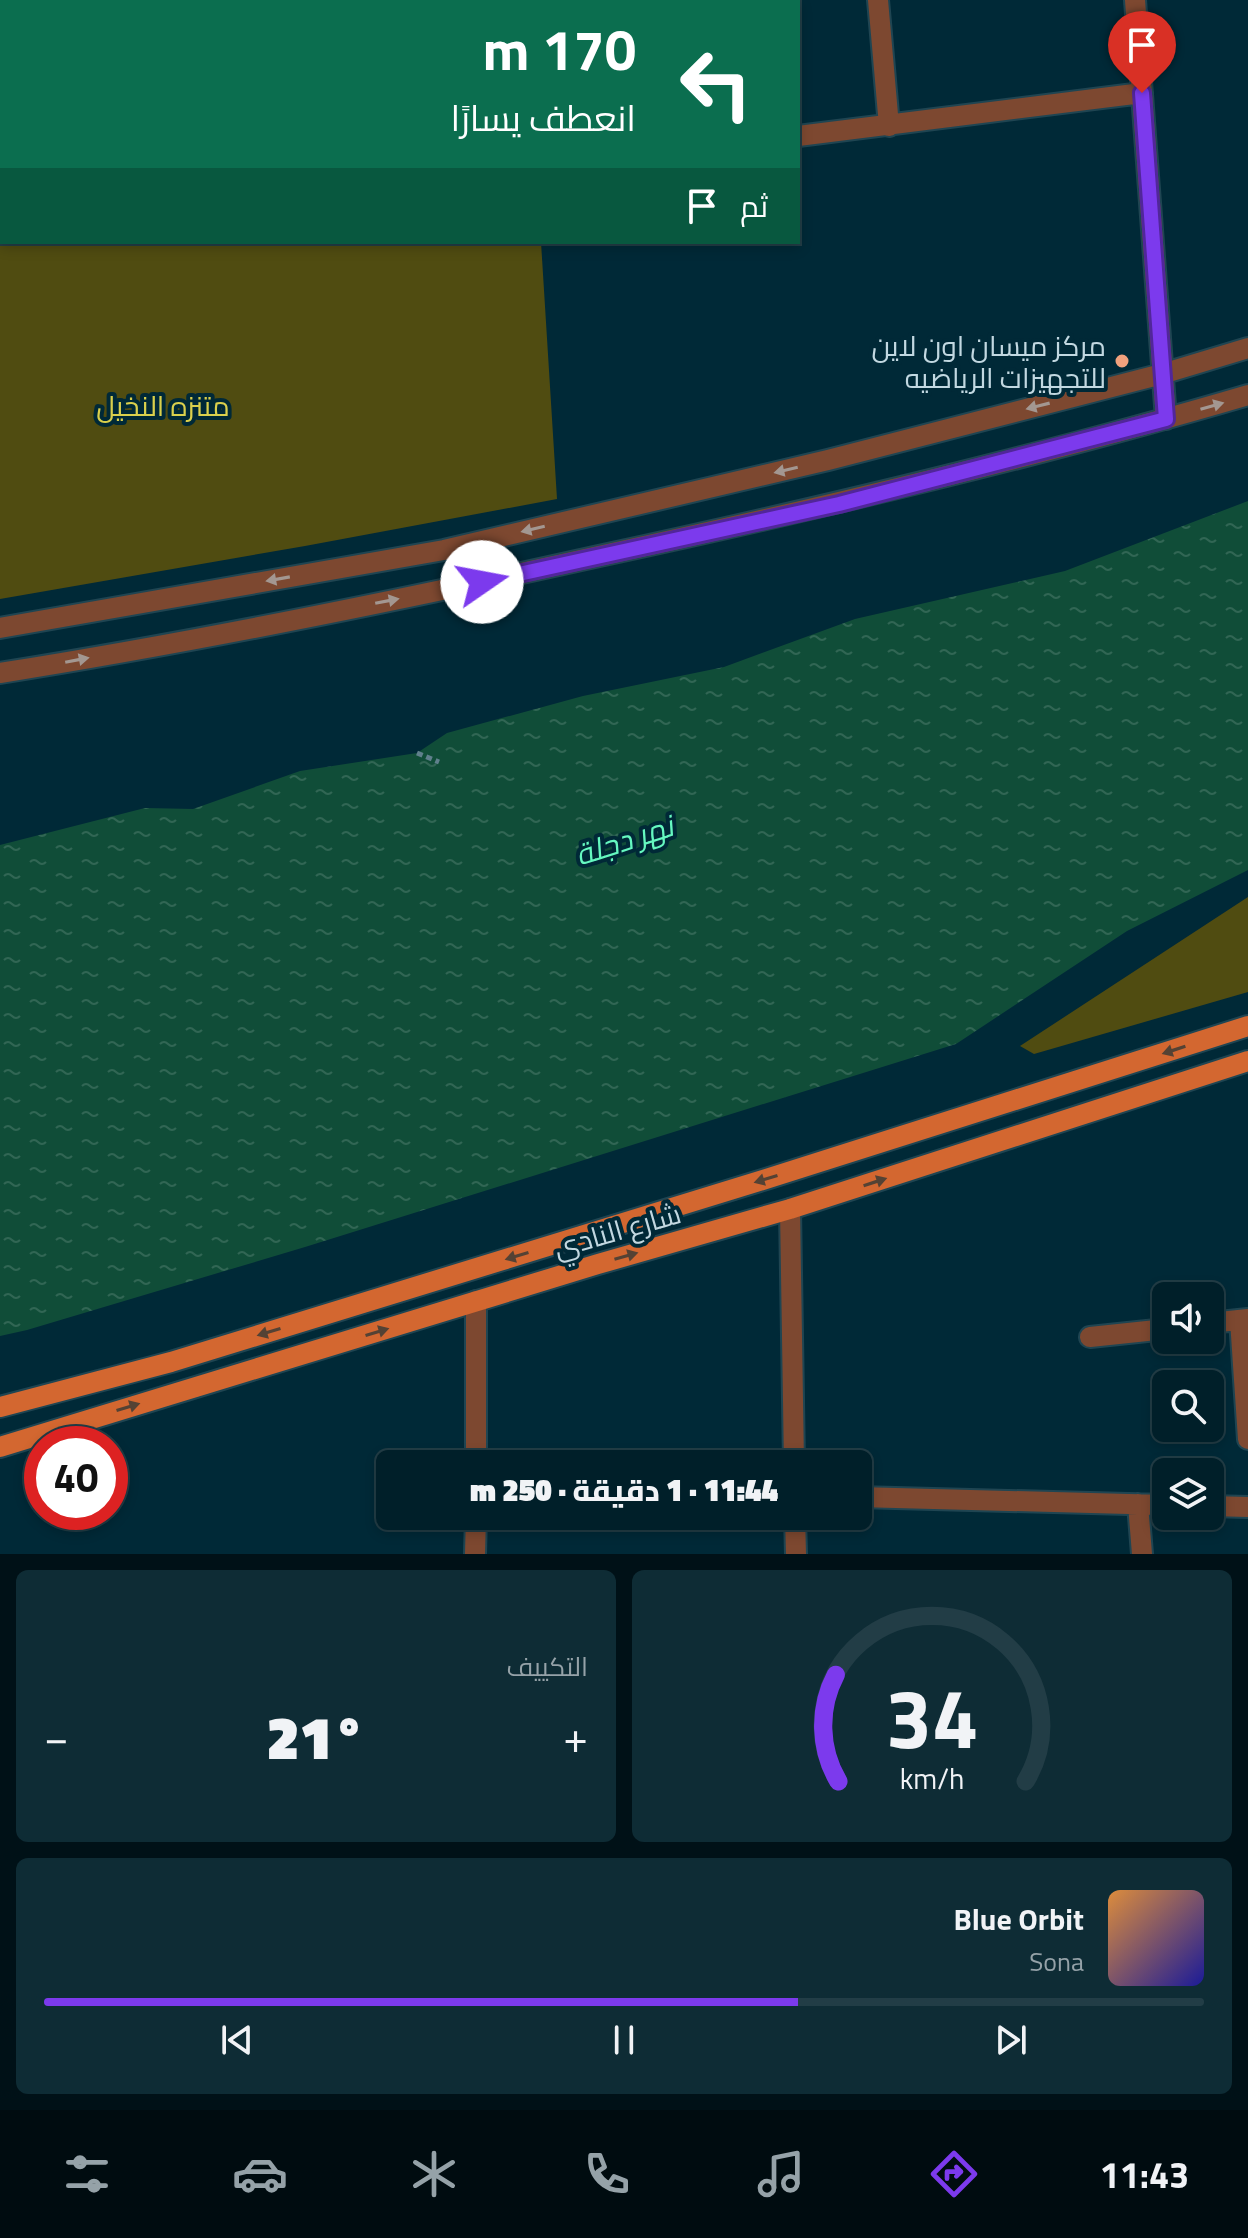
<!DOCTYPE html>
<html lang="ar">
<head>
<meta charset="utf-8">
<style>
	body { margin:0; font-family:"Titillium Web",Cairo,sans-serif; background:#0e2c35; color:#f1f3f6; direction:rtl; height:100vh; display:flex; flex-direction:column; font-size:30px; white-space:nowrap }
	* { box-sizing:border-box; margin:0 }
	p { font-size:26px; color:#95a2a8 }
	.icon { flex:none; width:44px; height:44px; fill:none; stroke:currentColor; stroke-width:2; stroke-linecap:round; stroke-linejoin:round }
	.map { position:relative; height:1554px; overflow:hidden; direction:ltr }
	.details { display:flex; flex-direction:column; gap:16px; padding:16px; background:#001117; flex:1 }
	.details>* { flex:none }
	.guide { position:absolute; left:0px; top:0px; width:800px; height:244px; box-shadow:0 4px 12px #0003,0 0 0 2px #223d46; direction:rtl; background:#0b6e4f; color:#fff; overflow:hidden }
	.fabs { position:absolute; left:1152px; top:1282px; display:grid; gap:16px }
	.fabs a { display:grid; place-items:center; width:72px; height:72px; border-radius:12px; background:#001f29; box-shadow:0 4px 12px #0003,0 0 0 2px #223d46; font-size:40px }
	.speed { position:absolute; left:24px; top:1426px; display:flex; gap:16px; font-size:40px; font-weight:700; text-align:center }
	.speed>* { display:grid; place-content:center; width:104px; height:104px; border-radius:50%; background:#001f29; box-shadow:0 4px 12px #0003,0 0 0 2px #223d46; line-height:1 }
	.speed .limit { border:12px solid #d22; background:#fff; color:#111 }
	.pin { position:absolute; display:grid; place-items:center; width:68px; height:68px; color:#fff; margin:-82px -34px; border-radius:50% 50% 50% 0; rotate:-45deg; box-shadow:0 0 8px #0007 }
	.pin .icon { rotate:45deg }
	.me { position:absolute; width:88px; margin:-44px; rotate:78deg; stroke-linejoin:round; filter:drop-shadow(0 0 6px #0008) }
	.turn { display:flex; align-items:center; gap:28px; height:168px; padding:0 32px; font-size:36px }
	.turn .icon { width:104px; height:104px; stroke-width:2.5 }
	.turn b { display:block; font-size:56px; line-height:68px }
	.then { display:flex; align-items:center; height:76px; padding:0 32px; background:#0003; gap:16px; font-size:30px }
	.big { font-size:60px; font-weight:800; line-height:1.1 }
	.details .widget { flex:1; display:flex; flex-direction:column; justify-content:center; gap:12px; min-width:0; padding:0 28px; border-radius:12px; background:#0e2c35 }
	.details .dial { align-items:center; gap:0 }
	.dial svg { height:208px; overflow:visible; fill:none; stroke:#223d46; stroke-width:7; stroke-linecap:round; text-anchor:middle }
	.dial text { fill:#f1f3f6; stroke:none }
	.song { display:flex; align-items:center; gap:24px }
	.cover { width:96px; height:96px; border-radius:12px; background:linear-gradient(135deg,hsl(30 70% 55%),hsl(240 70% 35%)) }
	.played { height:8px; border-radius:4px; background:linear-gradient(90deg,#7c3aed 65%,#223d46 65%) }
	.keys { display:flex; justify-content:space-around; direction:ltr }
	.heat { display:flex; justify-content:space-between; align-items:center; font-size:44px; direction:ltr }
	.details .tiles { flex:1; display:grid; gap:16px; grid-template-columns:1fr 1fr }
	.widget:last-child { grid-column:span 2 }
	.trip { position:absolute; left:376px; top:1450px; width:496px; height:80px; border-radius:12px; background:#001f29; box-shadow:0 4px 12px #0003,0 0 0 2px #223d46; font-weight:800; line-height:80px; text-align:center; direction:rtl }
	.menu { display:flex; height:128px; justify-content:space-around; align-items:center; background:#000c10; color:#95a2a8 }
	.menu .icon { width:56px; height:56px }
	.menu .on { color:#7c3aed }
	.menu b { font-size:36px; color:#f1f3f6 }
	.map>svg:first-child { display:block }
</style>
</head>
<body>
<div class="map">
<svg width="1248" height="1554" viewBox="0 0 1248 1554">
	<defs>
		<pattern id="water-ripples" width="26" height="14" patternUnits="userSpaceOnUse" patternTransform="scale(2)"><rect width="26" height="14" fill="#104d38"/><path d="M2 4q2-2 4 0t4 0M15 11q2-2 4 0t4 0" fill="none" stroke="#316654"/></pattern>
	</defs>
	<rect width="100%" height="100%" fill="#002937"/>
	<path fill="#504c11" d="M0,145L2,242H541L557,499L305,546L0,599Z
		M1248,897V992L1034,1054L1020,1046Z"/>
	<path fill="url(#water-ripples)" d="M1248,501V870L1127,931L956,1044L305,1247L27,1330L0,1336V845L145,808L193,809L300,771L417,753L447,733L583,696L724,667L855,619L1065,571Z"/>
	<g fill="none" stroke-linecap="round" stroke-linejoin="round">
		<g stroke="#1f4552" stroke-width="24">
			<path id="minor" d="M8,0V2
				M441,0V2
				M627,0V2
				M878,0L889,126
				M1135,0L1166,419
				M325,2L326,0
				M798,136L1142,93
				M0,628L444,550L828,460L1162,374L1248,348
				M0,673C201,641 401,600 599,556C817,509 1034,458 1248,395
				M790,1209L794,1464
				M476,1301V1464
				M1240,1320L1248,1439
				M1210,1323L1248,1319
				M1090,1337L1166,1329
				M858,1497L1166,1505
				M1138,1504L1142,1554
				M1210,1506L1248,1507
				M795,1516L796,1554
				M475,1554L476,1516"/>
		</g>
		<g stroke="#1f4552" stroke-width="24">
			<path id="major" d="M0,1407L171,1362L766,1179L1248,1026
				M0,1447L598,1264L790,1209L1248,1061"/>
		</g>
		<path stroke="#60808c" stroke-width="5" stroke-dasharray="6 4" stroke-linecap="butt" d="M417,753L439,762"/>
		<use href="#minor" stroke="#7d4830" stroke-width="20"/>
		<use href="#major" stroke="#d36730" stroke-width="20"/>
	</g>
	<defs><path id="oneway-solid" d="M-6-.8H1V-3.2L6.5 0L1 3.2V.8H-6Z" transform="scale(2)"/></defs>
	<g fill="#a39791">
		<use href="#oneway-solid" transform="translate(1038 406) rotate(166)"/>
		<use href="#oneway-solid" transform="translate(1212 406) rotate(-16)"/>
		<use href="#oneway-solid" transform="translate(786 470) rotate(167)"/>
		<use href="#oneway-solid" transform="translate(533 529) rotate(167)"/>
		<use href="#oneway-solid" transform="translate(278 579) rotate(170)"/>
		<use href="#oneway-solid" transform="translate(387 601) rotate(-11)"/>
		<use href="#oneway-solid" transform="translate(77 660) rotate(-11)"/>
	</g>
	<g fill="#544234">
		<use href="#oneway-solid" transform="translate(1174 1050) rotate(162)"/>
		<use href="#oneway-solid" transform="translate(766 1179) rotate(163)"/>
		<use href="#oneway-solid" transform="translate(875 1182) rotate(-18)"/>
		<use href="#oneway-solid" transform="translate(517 1256) rotate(163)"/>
		<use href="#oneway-solid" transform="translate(626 1256) rotate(-16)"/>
		<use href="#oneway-solid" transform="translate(269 1332) rotate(163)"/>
		<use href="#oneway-solid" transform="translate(377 1332) rotate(-17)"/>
		<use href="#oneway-solid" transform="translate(128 1407) rotate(-17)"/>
	</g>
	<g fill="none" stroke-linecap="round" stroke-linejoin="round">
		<g stroke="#51269a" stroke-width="20">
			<path id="route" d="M482,582L839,504L1166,419L1142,93"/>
		</g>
		<use href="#route" stroke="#7c3aed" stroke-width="14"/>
	</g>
	<circle fill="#f1a17d" stroke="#002937" stroke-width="3" cx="1122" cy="361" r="8"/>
	<g text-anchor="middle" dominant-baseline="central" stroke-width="8" stroke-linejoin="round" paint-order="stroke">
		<g font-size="28" fill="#c2d8e1" stroke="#002937" text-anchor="end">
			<text x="1106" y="345">مركز ميسان اون لاين<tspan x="1106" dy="32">للتجهيزات الرياضيه</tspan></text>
		</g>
		<g font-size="28" fill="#dad04c" stroke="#002937">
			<text x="163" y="405">متنزه النخيل</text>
		</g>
		<g font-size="28" fill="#c2d8e1" stroke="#002937">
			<text transform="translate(617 1230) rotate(-16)">شارع النادي</text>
		</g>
		<g font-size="30" font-style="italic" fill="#65f8c0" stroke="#002937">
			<text transform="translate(624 840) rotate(-18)">نهر دجلة</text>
		</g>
	</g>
</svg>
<div class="fabs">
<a><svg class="icon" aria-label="sound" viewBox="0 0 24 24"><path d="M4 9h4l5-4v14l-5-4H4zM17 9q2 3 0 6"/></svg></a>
<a><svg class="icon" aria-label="search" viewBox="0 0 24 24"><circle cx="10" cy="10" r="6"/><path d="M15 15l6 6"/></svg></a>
<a><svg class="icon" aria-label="layers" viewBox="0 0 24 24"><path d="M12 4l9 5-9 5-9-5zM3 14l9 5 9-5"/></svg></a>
</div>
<div class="speed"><div class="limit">40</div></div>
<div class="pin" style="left:1142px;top:93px;background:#d93025"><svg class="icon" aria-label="arrive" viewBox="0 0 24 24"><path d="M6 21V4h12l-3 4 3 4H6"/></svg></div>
<svg class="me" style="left:482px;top:582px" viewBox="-20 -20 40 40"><circle r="19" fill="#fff"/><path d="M0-13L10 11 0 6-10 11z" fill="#7c3aed"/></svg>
<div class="trip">11:44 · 1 دقيقة · 250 m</div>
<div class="guide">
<div class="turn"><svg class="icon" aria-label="left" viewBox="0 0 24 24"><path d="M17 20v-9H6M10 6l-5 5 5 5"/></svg><div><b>170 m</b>انعطف يسارًا</div></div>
<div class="then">ثم<svg class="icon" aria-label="arrive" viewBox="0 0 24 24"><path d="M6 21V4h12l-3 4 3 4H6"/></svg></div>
</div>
</div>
<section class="details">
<div class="tiles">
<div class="widget dial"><svg viewBox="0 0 100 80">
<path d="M14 69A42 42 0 1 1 86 69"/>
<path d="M14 69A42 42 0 0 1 13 28" stroke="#7c3aed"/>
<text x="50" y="56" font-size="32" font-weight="700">34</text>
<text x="50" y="72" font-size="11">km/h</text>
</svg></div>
<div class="widget"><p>التكييف</p>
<div class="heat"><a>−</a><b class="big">21°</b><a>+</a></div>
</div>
<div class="widget">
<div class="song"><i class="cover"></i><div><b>Blue Orbit</b><p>Sona</p></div></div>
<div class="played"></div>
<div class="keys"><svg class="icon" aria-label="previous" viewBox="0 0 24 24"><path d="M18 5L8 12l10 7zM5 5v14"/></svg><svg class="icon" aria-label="pause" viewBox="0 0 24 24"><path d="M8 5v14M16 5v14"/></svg><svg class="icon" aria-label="next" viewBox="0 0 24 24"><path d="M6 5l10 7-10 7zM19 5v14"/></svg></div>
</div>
</div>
</section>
<nav class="menu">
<b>11:43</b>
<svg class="icon on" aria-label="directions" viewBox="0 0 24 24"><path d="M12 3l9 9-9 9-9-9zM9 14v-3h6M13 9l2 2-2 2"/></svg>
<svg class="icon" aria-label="music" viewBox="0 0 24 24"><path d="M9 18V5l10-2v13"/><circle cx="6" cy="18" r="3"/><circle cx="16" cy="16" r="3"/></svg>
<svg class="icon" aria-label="phone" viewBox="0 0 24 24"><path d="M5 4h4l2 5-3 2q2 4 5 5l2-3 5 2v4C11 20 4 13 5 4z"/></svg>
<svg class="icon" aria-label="climate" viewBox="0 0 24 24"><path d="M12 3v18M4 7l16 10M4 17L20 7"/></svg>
<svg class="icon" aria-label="car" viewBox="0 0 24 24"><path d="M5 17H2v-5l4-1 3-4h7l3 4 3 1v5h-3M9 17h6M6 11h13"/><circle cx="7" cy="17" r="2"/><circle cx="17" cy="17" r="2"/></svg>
<svg class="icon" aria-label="filters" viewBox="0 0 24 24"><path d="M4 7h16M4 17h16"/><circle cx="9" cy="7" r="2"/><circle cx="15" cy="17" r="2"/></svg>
</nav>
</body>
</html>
